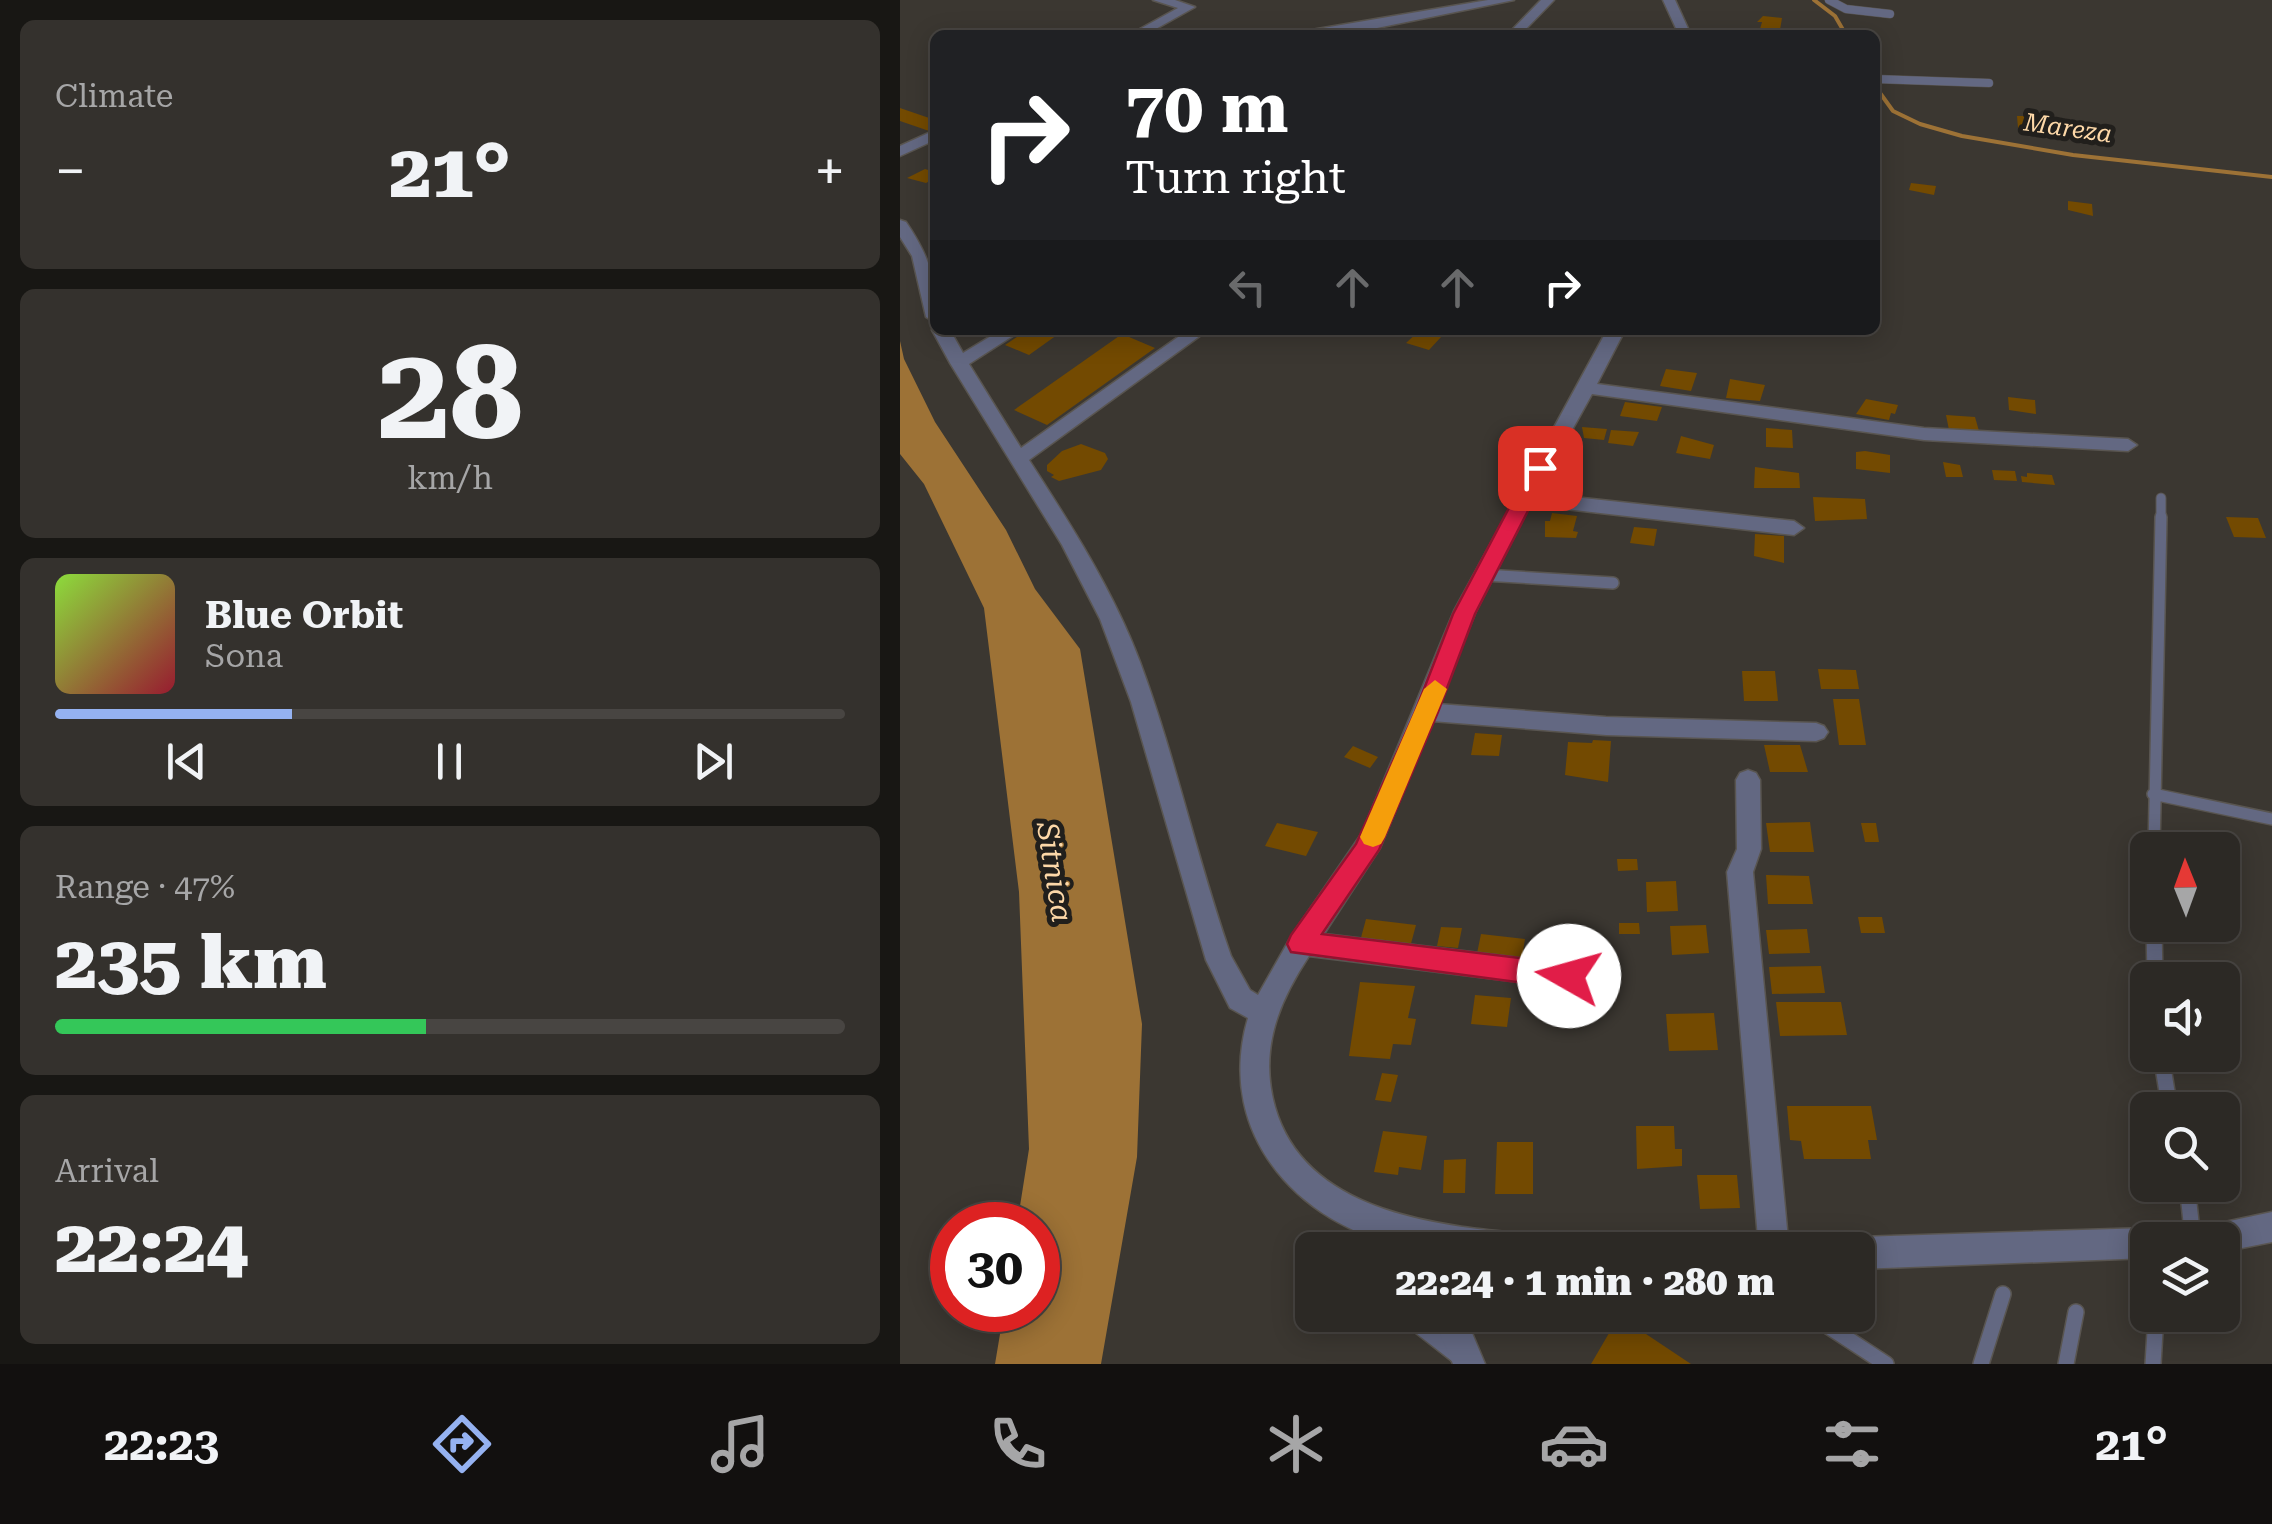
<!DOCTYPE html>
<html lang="en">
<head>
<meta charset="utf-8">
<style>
	body { margin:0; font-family:"Roboto Serif",serif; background:#34312d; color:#f1f3f6; height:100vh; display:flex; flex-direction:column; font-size:38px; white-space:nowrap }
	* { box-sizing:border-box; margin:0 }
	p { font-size:32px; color:#a6a6a7 }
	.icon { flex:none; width:55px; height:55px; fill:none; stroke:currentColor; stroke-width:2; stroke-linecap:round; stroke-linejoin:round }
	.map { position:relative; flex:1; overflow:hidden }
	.panel { display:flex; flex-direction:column; gap:20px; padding:20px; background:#181714; width:900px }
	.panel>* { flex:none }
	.hud { position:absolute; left:30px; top:30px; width:950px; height:305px; border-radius:15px; box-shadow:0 5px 25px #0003,0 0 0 2px #484542; background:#202124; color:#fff; overflow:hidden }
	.needle { width:65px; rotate:359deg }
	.controls { position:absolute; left:1230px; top:832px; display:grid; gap:20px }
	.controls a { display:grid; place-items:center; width:110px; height:110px; border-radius:15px; background:#2c2925; box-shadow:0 5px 25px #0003,0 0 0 2px #484542; font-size:50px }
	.speed { position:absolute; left:30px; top:1202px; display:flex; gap:20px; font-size:50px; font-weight:700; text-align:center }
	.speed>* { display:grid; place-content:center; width:130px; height:130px; border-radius:50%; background:#2c2925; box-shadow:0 5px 25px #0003,0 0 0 2px #484542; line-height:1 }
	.speed .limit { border:15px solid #d22; background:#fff; color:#111 }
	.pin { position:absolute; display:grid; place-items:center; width:85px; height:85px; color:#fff; margin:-42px; border-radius:20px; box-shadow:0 5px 15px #0006 }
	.me { position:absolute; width:110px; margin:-55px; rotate:277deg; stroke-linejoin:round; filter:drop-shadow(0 0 8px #0008) }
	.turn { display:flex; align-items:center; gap:35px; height:210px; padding:0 30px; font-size:45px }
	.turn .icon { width:130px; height:130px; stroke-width:2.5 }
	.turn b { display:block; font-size:70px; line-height:85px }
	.lanes { display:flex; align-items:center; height:95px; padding:0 30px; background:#0003; justify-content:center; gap:50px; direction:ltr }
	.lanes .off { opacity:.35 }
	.big { font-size:75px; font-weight:800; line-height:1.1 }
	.panel .card { flex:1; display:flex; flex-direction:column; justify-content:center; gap:15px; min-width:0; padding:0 35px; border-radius:15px; background:#34312d }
	.panel .dial { align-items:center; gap:0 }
	.dial b { font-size:130px; line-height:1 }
	.song { display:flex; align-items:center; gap:30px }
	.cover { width:120px; height:120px; border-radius:15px; background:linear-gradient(135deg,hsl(90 70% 55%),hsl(350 70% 35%)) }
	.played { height:10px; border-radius:5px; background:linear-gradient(90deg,#95b2f1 30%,#484542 30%) }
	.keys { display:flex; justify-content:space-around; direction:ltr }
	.heat { display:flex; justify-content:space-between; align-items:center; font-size:55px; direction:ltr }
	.charge { height:15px; border-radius:8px; background:linear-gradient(90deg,#34c759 47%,#484542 0) }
	.trip { position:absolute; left:395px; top:1232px; width:580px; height:100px; border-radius:15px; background:#2c2925; box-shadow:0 5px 25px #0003,0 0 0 2px #484542; font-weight:800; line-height:100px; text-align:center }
	.tabs { display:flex; height:160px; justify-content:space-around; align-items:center; background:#12100f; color:#a6a6a7 }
	.tabs .icon { width:70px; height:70px }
	.tabs .selected { color:#95b2f1 }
	.tabs b { font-size:45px; color:#f1f3f6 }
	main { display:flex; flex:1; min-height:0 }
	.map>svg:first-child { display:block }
</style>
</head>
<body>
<main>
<section class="panel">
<div class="card"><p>Climate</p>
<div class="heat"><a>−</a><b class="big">21°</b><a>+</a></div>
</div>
<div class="card dial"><b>28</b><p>km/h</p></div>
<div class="card">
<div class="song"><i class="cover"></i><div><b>Blue Orbit</b><p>Sona</p></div></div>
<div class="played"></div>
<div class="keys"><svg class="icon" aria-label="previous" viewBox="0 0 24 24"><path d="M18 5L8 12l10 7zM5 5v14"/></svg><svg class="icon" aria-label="pause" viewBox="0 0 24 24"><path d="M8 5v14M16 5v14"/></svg><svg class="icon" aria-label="next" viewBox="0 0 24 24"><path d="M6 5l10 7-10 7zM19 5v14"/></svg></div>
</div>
<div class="card"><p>Range · 47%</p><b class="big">235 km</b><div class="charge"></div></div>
<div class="card"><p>Arrival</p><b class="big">22:24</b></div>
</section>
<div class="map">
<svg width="1372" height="1364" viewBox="0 0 1372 1364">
	<rect width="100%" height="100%" fill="#3b3731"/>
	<path fill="#9d7236" d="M0,341L4,359L35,422L106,530L135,589L180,649L242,1024L237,1157L201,1364H95L104,1310H138V1225H117L129,1149L119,892L84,608L24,484L0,454Z"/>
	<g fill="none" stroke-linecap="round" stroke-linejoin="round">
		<path stroke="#9d7236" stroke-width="4" d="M914,0L935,16L946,35
			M975,86L993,111L1020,124L1062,136L1173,155L1372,177"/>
	</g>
	<path fill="#734a01" d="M863,16L882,18L880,30L860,29L862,22H857Z
		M0,108L35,120V133L0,121Z
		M1117,116H1138L1139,130L1118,128Z
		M25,169L35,172V178L26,183L7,178Z
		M1011,183L1036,186L1034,195L1009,190Z
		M1168,201L1192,204L1193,216L1168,210Z
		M127,330H164L129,355L105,345Z
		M520,330L542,336L529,350L506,343Z
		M222,334L255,348L147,425L114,410Z
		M766,369L797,373L791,391L760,386Z
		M830,379L865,385L860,401L826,398Z
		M1108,397L1135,400L1136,414L1109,410Z
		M966,399L998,405L995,414L991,413L989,420L956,414Z
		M725,402L762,407L757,421L720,416Z
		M1046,415L1075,417L1079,431L1049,430Z
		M682,427L707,429L704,440L684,438Z
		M866,428L892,430L893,448L866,447Z
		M711,430L739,432L733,446L708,443Z
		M781,436L814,445L810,459L776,453Z
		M181,444L205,453L208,459L201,470L159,481L151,477L154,475L147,471V465L162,451Z
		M965,451L990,455V473L956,469V452Z
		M1043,462L1060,465L1063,477H1046Z
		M855,467L899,473L900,488H854Z
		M1092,470L1115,471L1117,481L1094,480Z
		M1127,473L1152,475L1155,485L1122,482L1121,476L1127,477Z
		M913,497L965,499L967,519L915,521Z
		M652,513L677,516L673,531L678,532L676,538L645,537V521H650Z
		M1326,517L1358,518L1366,538L1334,537Z
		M734,527L757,529L754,546L730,543Z
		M855,534L884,536V563L854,556Z
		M918,669L956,670L959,689H921Z
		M842,671H875L878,701H844Z
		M933,699H959L966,745H939Z
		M575,733L602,735L599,756L571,755Z
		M693,740L711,741L708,782L665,775L668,742L692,743Z
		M864,745H900L908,772H870Z
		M453,746L478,757L470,768L444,757Z
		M910,822L914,852H870L866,823Z
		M377,823L418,832L406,856L365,846Z
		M961,823H976L979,842H965Z
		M717,859H737L738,870L718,871Z
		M866,875L909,876L913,904H868Z
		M776,881L778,911L747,912L746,882Z
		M958,917H982L985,933H961Z
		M466,919L516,925L509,951L459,945Z
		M719,923H739L740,934H719Z
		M806,925L809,953L772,955L770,926Z
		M541,927L562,928L558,948L537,946Z
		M907,929L910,953L869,954L866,930Z
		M581,934L625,939L620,969L575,963Z
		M675,958L712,961L709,988L672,985Z
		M921,966L925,993L872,994L869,967Z
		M460,982L515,986L508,1018L516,1019L511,1045L493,1044L490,1059L449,1056Z
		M575,995L611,998L607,1027L571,1024Z
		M876,1002H941L947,1035L880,1036Z
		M814,1013L818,1050L769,1051L766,1014Z
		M482,1073L498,1075L491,1102L475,1100Z
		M887,1106H971L977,1140H968L971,1159H904L901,1141L890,1140Z
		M736,1126H774L775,1149H782V1166L737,1169Z
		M483,1131L527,1136L521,1170L499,1167L498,1175L474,1172Z
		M597,1142H633V1194H595Z
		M566,1159L565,1193H543L544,1160Z
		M797,1175H837L840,1208L800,1209Z
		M719,1316L791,1364H691Z"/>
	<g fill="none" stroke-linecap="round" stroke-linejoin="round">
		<g stroke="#595550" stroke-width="9">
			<path id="service-far3" d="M929,0L946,9L990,14
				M975,79L1089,83"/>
		</g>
		<g stroke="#595550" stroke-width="11">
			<path id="service-far2" d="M1261,520V498"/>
		</g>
		<g stroke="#595550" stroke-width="14">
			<path id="service-far1" d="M584,575L713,583
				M1253,794L1372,819
				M1254,850L1261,517"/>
		</g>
		<g stroke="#595550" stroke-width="18">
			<path id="service" d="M1254,925L1255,980
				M1261,1055L1270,1110
				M1287,1185L1293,1240
				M505,1315L568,1364
				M911,1315L986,1364
				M1081,1364L1103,1294
				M1166,1364L1176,1312
				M1253,1364L1256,1315"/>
		</g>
		<g stroke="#595550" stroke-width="3">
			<path id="minor" d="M253,0H275L295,7L245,35H229L278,8Z
				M588,0H614L472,29L382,35Z
				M641,0H654L620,35H607Z
				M763,0H775L791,35H779Z
				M35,130V140L0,156V146Z
				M0,220L6,222C31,259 35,277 35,322L26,317L12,256L0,237Z
				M35,326V330H50L63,353L101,330H122L69,364L121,448L288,330H308L129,460C171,525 213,590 240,662C276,759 297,860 331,956L350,990L358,995L392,935L462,833L554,611L707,330H725L697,384L1024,428L1228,439L1237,445L1228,451L1024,440L692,394L637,493L894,521L904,528L894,535L630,505L576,611L538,704L706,717L916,723L924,726L928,732L924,738L916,741L706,735L532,721L480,848L424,934L669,964L679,967L682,976L679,985L669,988L409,956C378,1003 359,1050 375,1107C406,1216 545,1227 640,1235L651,1239L655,1250C611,1250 562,1256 518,1249C404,1232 313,1137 348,1018L330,1008L306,960L231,702L200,619L162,545L50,363L32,330Z
				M848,770L856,773L860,780L861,849L853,872L889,1250H859L827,872L837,849L836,780L840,773Z
				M1372,1212V1242L1322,1252V1240H1288L1292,1229Z
				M1248,1228L1259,1232L1262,1240H1248V1258L958,1269V1250H944L947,1242L958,1237Z
				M538,1315H570L572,1333L585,1364H553L540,1334Z"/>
		</g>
		<use href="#service-far3" stroke="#636882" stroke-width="8"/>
		<use href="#service-far2" stroke="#636882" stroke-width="9"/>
		<use href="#service-far1" stroke="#636882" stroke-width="11"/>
		<use href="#service" stroke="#636882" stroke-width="15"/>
		<use href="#minor" fill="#636882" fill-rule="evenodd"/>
	</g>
	<path fill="#e11d48" stroke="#92132f" stroke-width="2.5" d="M640,461L650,468L575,614L538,712L479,850L422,934L669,964L679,968L683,976L679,985L669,989L391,952L387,944L391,935L456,844L515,712L553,614L630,468Z"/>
	<path fill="#f59e0b" d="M535,680L547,689L485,837L481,844L473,847L464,844L460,837L524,689Z"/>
	<g text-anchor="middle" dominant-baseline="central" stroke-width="10" stroke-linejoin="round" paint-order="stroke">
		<g font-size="25" font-style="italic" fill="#fdd8a8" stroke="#211f1c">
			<text transform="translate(1168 128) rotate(8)">Mareza</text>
		</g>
		<g font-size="30" font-style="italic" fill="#fdd8a8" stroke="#211f1c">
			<text transform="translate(155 872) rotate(81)">Sitnica</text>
		</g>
	</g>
</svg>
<div class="controls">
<a><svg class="needle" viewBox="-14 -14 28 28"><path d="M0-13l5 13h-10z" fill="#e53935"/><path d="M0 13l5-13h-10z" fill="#a6a6a7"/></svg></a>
<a><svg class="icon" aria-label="sound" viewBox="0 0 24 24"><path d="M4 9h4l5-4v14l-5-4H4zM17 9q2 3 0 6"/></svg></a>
<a><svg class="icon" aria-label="search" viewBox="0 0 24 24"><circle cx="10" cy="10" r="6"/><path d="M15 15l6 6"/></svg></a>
<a><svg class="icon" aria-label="layers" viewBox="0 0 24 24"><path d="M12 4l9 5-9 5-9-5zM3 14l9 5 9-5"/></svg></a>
</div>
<div class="speed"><div class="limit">30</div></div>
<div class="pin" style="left:640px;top:468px;background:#d93025"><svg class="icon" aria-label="arrive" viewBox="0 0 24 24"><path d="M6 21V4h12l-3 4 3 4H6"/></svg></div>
<svg class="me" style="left:669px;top:976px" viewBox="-20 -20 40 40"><circle r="19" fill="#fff"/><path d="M0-13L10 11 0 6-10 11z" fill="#e11d48"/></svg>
<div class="trip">22:24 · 1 min · 280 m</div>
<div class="hud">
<div class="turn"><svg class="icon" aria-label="right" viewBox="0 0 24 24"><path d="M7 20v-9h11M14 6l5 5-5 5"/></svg><div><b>70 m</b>Turn right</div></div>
<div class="lanes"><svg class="icon off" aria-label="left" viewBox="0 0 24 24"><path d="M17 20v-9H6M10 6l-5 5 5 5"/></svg><svg class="icon off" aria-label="ahead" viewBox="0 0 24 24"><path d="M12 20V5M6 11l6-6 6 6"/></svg><svg class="icon off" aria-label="ahead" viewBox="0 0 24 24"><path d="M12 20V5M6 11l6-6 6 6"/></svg><svg class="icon" aria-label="right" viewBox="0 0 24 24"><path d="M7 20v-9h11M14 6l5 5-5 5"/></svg></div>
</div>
</div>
</main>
<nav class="tabs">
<b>22:23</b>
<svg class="icon selected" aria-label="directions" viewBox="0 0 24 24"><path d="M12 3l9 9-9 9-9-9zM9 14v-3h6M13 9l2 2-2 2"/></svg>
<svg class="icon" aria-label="music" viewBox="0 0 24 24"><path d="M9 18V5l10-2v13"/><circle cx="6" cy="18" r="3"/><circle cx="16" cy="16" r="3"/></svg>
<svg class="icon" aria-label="phone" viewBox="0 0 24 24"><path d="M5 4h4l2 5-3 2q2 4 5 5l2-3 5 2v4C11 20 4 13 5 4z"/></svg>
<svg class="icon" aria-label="climate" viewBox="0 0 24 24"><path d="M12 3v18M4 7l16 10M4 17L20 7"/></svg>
<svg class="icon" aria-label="car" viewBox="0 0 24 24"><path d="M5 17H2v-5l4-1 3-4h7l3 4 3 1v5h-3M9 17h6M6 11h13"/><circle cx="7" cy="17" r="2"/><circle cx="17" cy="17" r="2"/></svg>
<svg class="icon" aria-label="filters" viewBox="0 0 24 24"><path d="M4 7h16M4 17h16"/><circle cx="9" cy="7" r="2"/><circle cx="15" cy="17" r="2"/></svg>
<b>21°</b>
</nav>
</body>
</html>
